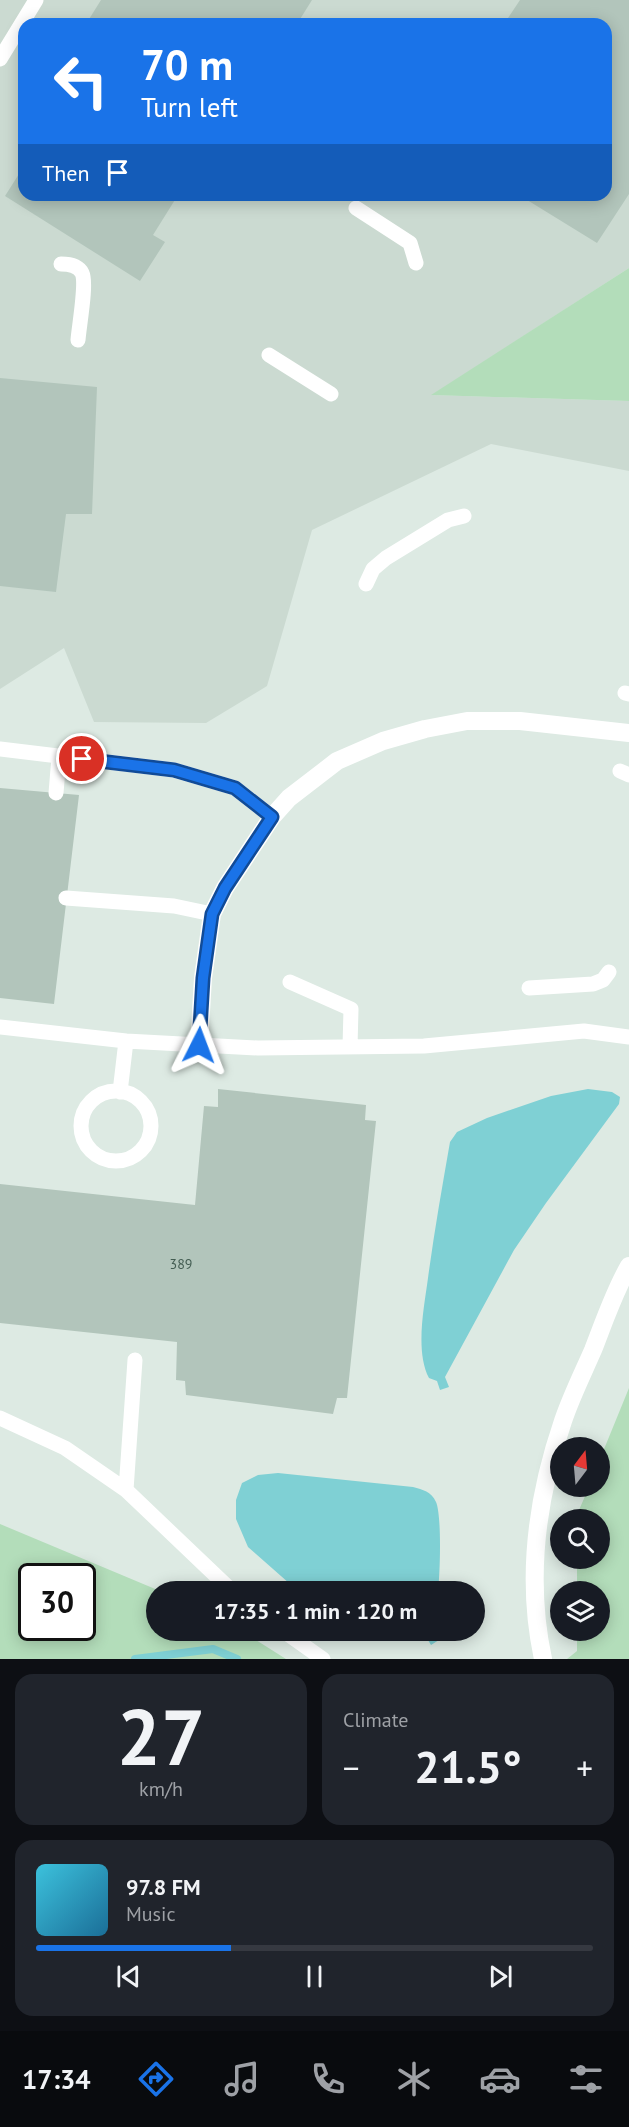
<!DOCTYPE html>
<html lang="en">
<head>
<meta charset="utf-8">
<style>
	body { margin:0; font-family:"PT Sans",sans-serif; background:#20242c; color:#f1f3f6; height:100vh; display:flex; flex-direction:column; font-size:22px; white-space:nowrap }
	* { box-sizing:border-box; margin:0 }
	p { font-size:20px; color:#9ea1a6 }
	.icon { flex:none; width:33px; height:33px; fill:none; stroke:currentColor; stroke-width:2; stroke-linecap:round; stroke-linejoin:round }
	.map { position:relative; height:1659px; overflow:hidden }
	.drawer { display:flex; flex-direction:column; gap:15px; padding:15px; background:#0d0f14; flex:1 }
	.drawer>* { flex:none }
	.hud { position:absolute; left:18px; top:18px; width:594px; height:183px; border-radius:18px; box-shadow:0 3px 15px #0003; background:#1a73e8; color:#fff; overflow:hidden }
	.needle { width:39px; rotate:16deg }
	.tools { position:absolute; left:550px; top:1437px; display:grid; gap:12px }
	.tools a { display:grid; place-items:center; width:60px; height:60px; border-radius:50%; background:#171b24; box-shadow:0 3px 15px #0003; font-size:30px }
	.speed { position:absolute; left:18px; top:1563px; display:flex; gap:12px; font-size:30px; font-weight:700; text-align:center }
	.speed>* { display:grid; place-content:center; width:78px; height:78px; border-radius:50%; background:#171b24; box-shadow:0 3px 15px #0003; line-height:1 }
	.speed .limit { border:3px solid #111; border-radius:9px; background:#fff; color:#111 }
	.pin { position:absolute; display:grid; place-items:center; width:51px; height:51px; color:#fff; margin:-26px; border:3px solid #fff; border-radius:50%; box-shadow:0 2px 6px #0007 }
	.me { position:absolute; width:66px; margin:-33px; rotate:3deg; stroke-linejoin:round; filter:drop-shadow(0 0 4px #0008) }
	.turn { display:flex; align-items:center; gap:21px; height:126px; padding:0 24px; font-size:27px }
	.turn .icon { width:78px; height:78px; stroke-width:2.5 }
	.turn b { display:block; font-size:42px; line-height:51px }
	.then { display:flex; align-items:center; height:57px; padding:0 24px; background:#0003; gap:12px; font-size:22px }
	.big { font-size:45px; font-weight:700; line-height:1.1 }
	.drawer .card { flex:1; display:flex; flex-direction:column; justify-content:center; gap:9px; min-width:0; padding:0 21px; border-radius:18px; background:#20242c }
	.drawer .dial { align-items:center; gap:0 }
	.dial b { font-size:78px; line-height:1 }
	.song { display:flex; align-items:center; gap:18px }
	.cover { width:72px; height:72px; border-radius:9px; background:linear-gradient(135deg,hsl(190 70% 55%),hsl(200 70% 35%)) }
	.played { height:6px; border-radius:3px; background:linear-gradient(90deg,#1a73e8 35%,#363941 35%) }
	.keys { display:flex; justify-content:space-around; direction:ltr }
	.heat { display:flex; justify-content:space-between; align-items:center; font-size:33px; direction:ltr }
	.drawer .tiles { flex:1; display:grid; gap:15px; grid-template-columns:1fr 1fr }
	.card:last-child { grid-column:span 2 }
	.trip { position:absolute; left:146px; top:1581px; width:339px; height:60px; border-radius:30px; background:#171b24; box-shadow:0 3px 15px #0003; font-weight:700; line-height:60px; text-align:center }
	.menu { display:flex; height:96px; justify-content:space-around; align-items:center; background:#090b0e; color:#9ea1a6 }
	.menu .icon { width:42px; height:42px }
	.menu .current { color:#1a73e8 }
	.menu b { font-size:27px; color:#f1f3f6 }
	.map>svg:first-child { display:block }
</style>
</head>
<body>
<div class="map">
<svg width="629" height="1659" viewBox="0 0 629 1659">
	<rect width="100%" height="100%" fill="#ddeae3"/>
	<path fill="#cbdad1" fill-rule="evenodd" d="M0,0H629V268L432,395L629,401V471L491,444L312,530L267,686L206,723L94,722L64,648L0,689ZM24,24H606V195H24Z"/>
	<path fill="#b3ddba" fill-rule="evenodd" d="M629,268V401L431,395Z
		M629,1388V1659H567L577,1651V1631L600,1630V1592L577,1591V1559L600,1558V1520L576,1519V1517L589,1487L600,1486V1459Z
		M0,1524L160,1591L156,1592V1630L242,1631L286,1659H0ZM32,1576H82V1628H32Z"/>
	<path fill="#7fd0d4" d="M588,1089L612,1092L620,1097L619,1104L546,1203L514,1250L445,1377L449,1387L440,1390L437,1381L429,1378C415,1351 424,1308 428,1278C434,1233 442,1188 450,1142L457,1132L487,1118L551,1096Z
		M278,1473L413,1487C423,1490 431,1491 436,1502C442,1516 440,1575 438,1591H298L248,1547L236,1519V1500L242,1483L258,1475Z
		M359,1631H435L439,1640L431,1645L425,1635C396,1643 388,1643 359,1631Z"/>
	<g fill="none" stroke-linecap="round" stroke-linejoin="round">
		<path stroke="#7fd0d4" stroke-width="8" d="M135,1659L213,1649L237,1659"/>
	</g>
	<path fill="#b2c5bb" d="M101,0H312L297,24H86Z
		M520,0H629V194L597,243L519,195H606V24H504Z
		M24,166V195H178L153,235L165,242L140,281L5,196Z
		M0,378L97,387L92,514H66L56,592L0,586Z
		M0,788L79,795L54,1004L0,998Z
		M218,1089L366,1105L365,1120L376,1121L347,1398H337L333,1414L186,1395L185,1381L176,1380L177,1342L0,1323V1184L195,1205L204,1106L218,1107Z"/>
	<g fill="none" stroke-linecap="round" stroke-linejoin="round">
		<path stroke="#fff" stroke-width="15" d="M0,59L36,0
			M356,208L410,243L416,263
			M61,264C69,264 78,265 82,273C87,283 79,326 78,340
			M269,355L331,394
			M366,584L373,569L386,558L448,520L464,516
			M625,693L629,694
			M0,749L174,770L235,788L272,817
			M620,771L629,775
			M56,793L59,757
			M66,898L174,906L212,914
			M290,982L351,1009L350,1047
			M529,988L593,984L603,980L609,972
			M0,1027L126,1041L258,1048L424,1046L584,1031L629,1037
			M81 1126a35 35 0 1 1 70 0a35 35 0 1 1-70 0Z
			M120,1092L126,1041
			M0,1418L65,1448L126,1490L233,1592
			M126,1490L135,1360
			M282,1630L323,1659"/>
		<path stroke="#fff" stroke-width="18" d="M199,1045L203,978L212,914L225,888L272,817L289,798L337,761L383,741L425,729L467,721H520L629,733
			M543,1659C526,1580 537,1497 563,1421C571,1397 583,1373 593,1350C604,1322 614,1292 629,1266"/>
	</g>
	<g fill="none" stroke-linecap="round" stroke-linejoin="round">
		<g stroke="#114b97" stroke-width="15">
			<path id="route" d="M82,759L174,770L235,788L272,817L225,888L212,914L203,978L199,1045"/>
		</g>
		<use href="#route" stroke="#1a73e8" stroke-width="10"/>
	</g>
	<g text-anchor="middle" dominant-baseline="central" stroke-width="6" stroke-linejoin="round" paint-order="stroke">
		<g font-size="14" fill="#435d52">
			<text x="181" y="1264">389</text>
		</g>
	</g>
</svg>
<div class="tools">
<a><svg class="needle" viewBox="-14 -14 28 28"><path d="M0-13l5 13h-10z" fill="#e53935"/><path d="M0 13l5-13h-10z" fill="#9ea1a6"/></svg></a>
<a><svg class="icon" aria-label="search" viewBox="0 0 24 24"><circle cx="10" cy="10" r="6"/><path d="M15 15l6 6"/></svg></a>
<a><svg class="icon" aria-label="layers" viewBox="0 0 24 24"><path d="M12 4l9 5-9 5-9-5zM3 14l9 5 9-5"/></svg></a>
</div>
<div class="speed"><div class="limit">30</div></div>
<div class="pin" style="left:82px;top:759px;background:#d93025"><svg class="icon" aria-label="arrive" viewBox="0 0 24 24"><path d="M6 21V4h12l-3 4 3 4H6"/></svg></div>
<svg class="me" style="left:199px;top:1045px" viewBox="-20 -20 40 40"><path d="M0-17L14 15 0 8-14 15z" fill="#1a73e8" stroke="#fff" stroke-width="4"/></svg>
<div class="trip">17:35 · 1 min · 120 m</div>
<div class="hud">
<div class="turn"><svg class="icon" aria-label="left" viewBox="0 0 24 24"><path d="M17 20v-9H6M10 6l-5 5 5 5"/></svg><div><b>70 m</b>Turn left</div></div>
<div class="then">Then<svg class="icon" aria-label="arrive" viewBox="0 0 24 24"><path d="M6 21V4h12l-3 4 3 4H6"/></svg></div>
</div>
</div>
<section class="drawer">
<div class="tiles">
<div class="card dial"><b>27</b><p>km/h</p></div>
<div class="card"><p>Climate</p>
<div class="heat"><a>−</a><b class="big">21.5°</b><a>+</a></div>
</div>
<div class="card">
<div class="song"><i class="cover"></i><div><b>97.8 FM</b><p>Music</p></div></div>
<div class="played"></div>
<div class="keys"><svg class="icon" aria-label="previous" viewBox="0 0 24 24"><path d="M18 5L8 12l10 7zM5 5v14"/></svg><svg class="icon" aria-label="pause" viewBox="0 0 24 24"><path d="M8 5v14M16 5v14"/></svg><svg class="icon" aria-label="next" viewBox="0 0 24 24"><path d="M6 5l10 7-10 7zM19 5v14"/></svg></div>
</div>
</div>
</section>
<nav class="menu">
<b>17:34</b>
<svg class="icon current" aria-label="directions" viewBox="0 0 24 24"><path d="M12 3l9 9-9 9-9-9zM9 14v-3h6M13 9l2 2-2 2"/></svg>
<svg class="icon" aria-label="music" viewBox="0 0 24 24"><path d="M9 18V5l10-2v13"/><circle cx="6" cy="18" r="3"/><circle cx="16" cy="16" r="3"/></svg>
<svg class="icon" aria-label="phone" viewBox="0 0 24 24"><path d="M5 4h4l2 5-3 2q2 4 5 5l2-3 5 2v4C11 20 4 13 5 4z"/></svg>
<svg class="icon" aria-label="climate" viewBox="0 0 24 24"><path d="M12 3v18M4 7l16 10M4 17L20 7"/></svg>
<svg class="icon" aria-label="car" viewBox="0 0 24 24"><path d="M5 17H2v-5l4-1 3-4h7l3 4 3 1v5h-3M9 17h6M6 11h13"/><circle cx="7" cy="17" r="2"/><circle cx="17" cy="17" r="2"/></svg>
<svg class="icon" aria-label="filters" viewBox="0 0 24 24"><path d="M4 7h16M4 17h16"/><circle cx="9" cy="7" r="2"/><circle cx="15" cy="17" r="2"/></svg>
</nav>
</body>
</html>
